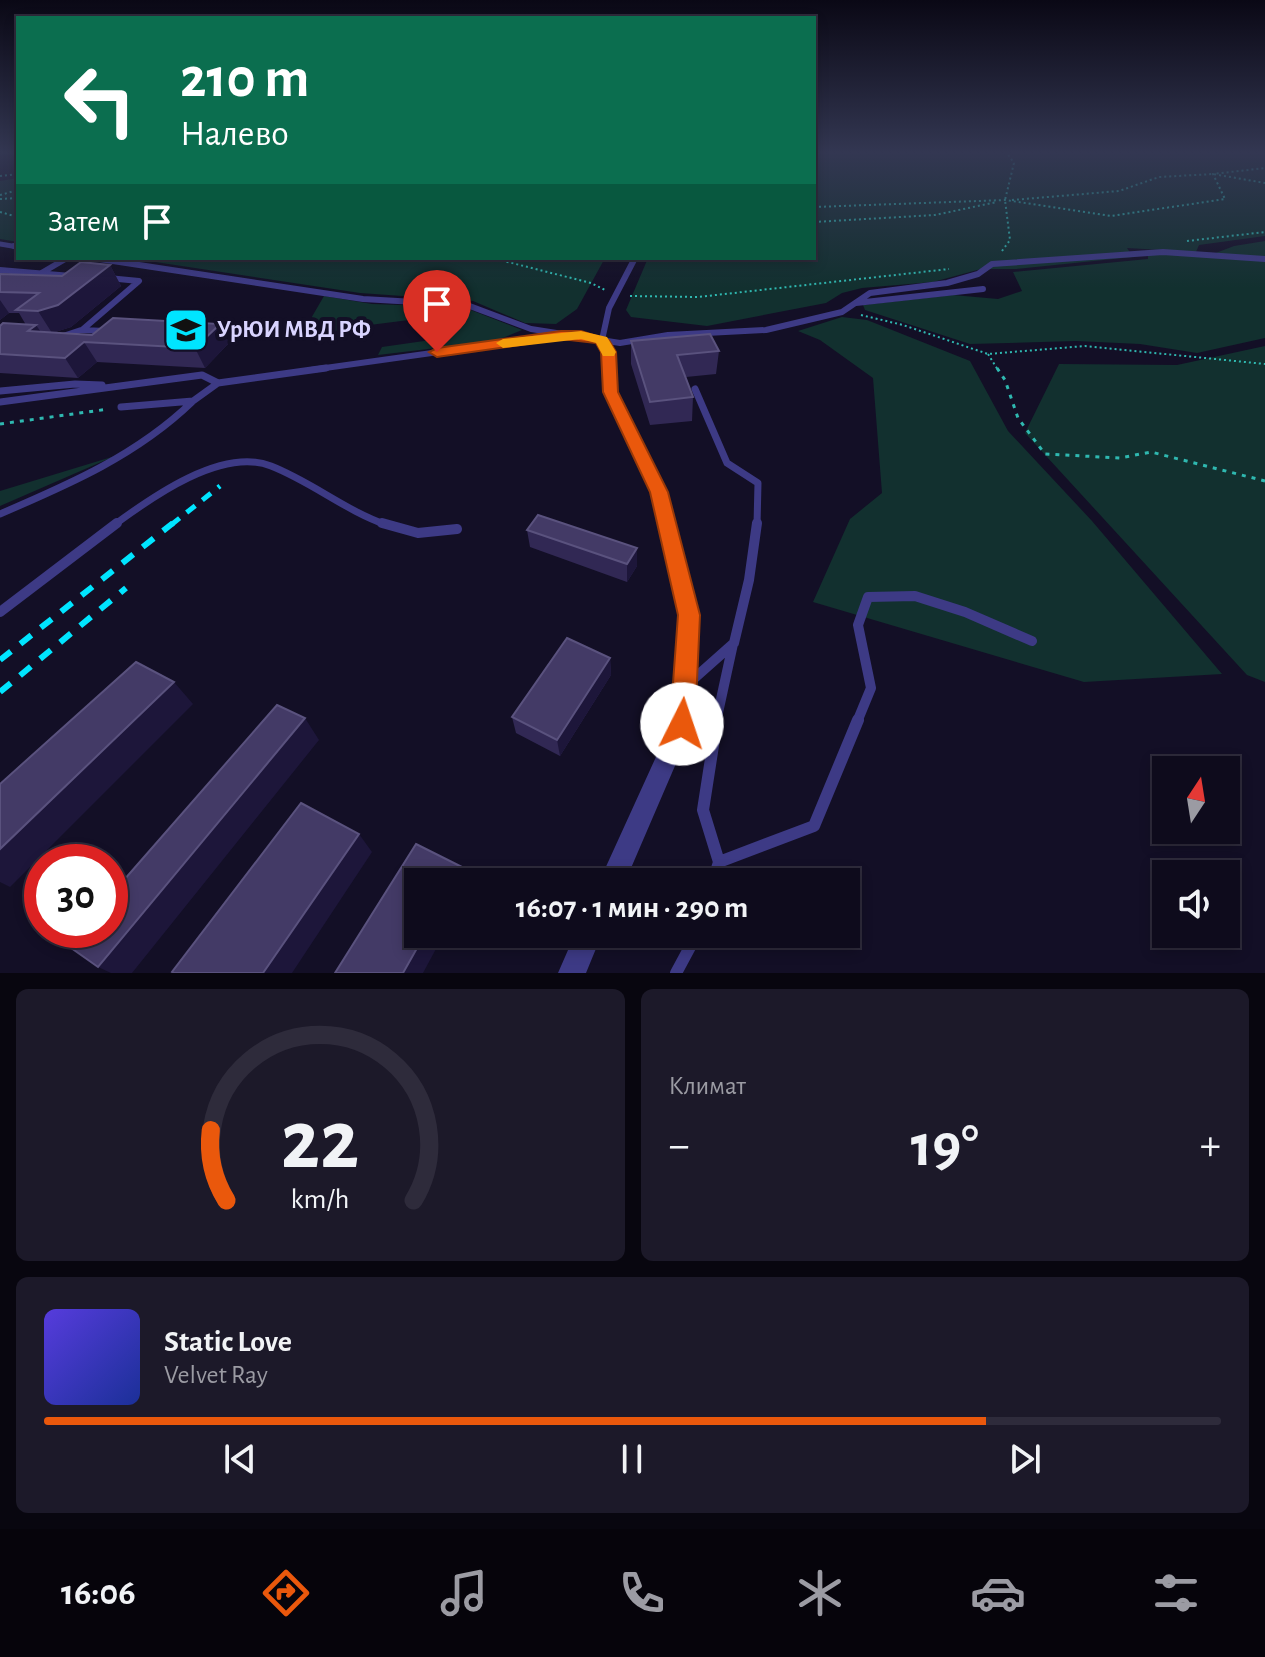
<!DOCTYPE html>
<html lang="ru">
<head>
<meta charset="utf-8">
<style>
	body { margin:0; font-family:"Alegreya Sans",sans-serif; background:#1c1929; color:#f1f3f6; height:100vh; display:flex; flex-direction:column; font-size:30px; white-space:nowrap }
	* { box-sizing:border-box; margin:0 }
	p { font-size:26px; color:#9b9ba3 }
	.icon { flex:none; width:44px; height:44px; fill:none; stroke:currentColor; stroke-width:2; stroke-linecap:round; stroke-linejoin:round }
	.map { position:relative; height:973px; overflow:hidden }
	.panel { display:flex; flex-direction:column; gap:16px; padding:16px; background:#08060f; flex:1 }
	.panel>* { flex:none }
	.guide { position:absolute; left:16px; top:16px; width:800px; height:244px; border-radius:0px; box-shadow:0 4px 12px #0003,0 0 0 2px #2e2b3b; background:#0b6e4f; color:#fff; overflow:hidden }
	.needle { width:52px; rotate:12deg }
	.tools { position:absolute; left:1152px; top:756px; display:grid; gap:16px }
	.tools a { display:grid; place-items:center; width:88px; height:88px; border-radius:0px; background:#0e0b1c; box-shadow:0 4px 12px #0003,0 0 0 2px #2e2b3b; font-size:40px }
	.speed { position:absolute; left:24px; top:844px; display:flex; gap:16px; font-size:40px; font-weight:700; text-align:center }
	.speed>* { display:grid; place-content:center; width:104px; height:104px; border-radius:50%; background:#0e0b1c; box-shadow:0 4px 12px #0003,0 0 0 2px #2e2b3b; line-height:1 }
	.speed .limit { border:12px solid #d22; background:#fff; color:#111 }
	.pin { position:absolute; display:grid; place-items:center; width:68px; height:68px; color:#fff; margin:-82px -34px; border-radius:50% 50% 50% 0; rotate:-45deg; box-shadow:0 0 8px #0007 }
	.pin .icon { rotate:45deg }
	.me { position:absolute; width:88px; margin:-44px; rotate:4deg; stroke-linejoin:round; filter:drop-shadow(0 0 6px #0008) }
	.turn { display:flex; align-items:center; gap:28px; height:168px; padding:0 32px; font-size:36px }
	.turn .icon { width:104px; height:104px; stroke-width:2.5 }
	.turn b { display:block; font-size:56px; line-height:68px }
	.then { display:flex; align-items:center; height:76px; padding:0 32px; background:#0003; gap:16px; font-size:30px }
	.big { font-size:60px; font-weight:700; line-height:1.1 }
	.panel .widget { flex:1; display:flex; flex-direction:column; justify-content:center; gap:12px; min-width:0; padding:0 28px; border-radius:12px; background:#1c1929 }
	.panel .dial { align-items:center; gap:0 }
	.dial svg { height:208px; overflow:visible; fill:none; stroke:#2e2b3b; stroke-width:7; stroke-linecap:round; text-anchor:middle }
	.dial text { fill:#f1f3f6; stroke:none }
	.song { display:flex; align-items:center; gap:24px }
	.cover { width:96px; height:96px; border-radius:12px; background:linear-gradient(135deg,hsl(250 70% 55%),hsl(230 70% 35%)) }
	.played { height:8px; border-radius:4px; background:linear-gradient(90deg,#ea580c 80%,#2e2b3b 80%) }
	.keys { display:flex; justify-content:space-around; direction:ltr }
	.heat { display:flex; justify-content:space-between; align-items:center; font-size:44px; direction:ltr }
	.panel .tiles { flex:1; display:grid; gap:16px; grid-template-columns:1fr 1fr }
	.widget:last-child { grid-column:span 2 }
	.trip { position:absolute; left:404px; top:868px; width:456px; height:80px; border-radius:0px; background:#0e0b1c; box-shadow:0 4px 12px #0003,0 0 0 2px #2e2b3b; font-weight:700; line-height:80px; text-align:center }
	.dock { display:flex; height:128px; justify-content:space-around; align-items:center; background:#06040b; color:#9b9ba3 }
	.dock .icon { width:56px; height:56px }
	.dock .active { color:#ea580c }
	.dock b { font-size:36px; color:#f1f3f6 }
	.map>svg:first-child { display:block }
</style>
</head>
<body>
<div class="map">
<svg width="1265" height="973" viewBox="0 0 1265 973">
	<rect width="100%" height="100%" fill="#130f26"/>
	<path fill="#12302f" d="M814,152H1265V236L1199,245L1196,252L1127,248L1133,257L1016,269H981L933,282L862,288L842,293L826,303L707,326L631,317L626,310L648,258H814Z
		M18,178V242L0,239V181Z
		M1265,241V338L1197,353L1140,344L1076,341L970,344L865,310L863,305L953,295L998,299L1022,291L1013,272L1148,259V254L1208,256L1234,246Z
		M129,258H605L577,309L556,324L525,323L473,301L360,293Z
		M324,296L372,304L463,307L522,330L495,341L378,355L382,347L438,339L441,322L417,319L346,328L313,338H270L306,327Z
		M842,317L867,320L970,361L1008,431L1092,521L1222,674L1084,682L813,602L850,519L882,493L873,378L820,340L798,331Z
		M1265,346V682L1247,675L1025,433L1059,364L1177,365Z
		M115,456L0,506V491Z"/>
	<g fill="none" stroke-linecap="round" stroke-linejoin="round">
		<path stroke="#2fb8b0" stroke-width="2" stroke-dasharray="2 3" stroke-linecap="butt" d="M0,176L18,174
			M0,195L18,190
			M0,199L18,198
			M1012,200L1119,191L1159,177L1213,174L1265,183
			M814,207L1005,200L1111,216L1225,199L1213,174L1265,168
			M0,212L18,217
			M814,222L935,215L997,202
			M1187,241L1265,232
			M1002,251L1010,240L1005,200L1014,163L1006,152
			M492,258L591,283L607,291
			M630,296L698,297L949,269
			M861,315L903,325L988,354L1085,346L1265,364
			M988,354L998,370"/>
		<path stroke="#2fb8b0" stroke-width="3" stroke-dasharray="4 6" stroke-linecap="butt" d="M997,368L1005,380L1018,418L1045,454L1120,458L1151,452L1265,481
			M0,424L109,409"/>
		<path stroke="#3d3a85" stroke-width="5" d="M0,244L18,247"/>
		<path stroke="#3d3a85" stroke-width="6" d="M14,246L18,247
			M93,258L363,299L467,305L531,329L620,343L668,335L766,330L842,312L870,293L947,283L978,274L992,264L1163,252L1265,259
			M0,270L71,276
			M38,275L67,258
			M856,303L983,289
			M82,330L139,281L108,278
			M60,337L81,330L106,331
			M602,340L609,308L635,258
			M311,370L553,336"/>
		<path stroke="#3d3a85" stroke-width="7" d="M695,389L727,463L758,483L757,525
			M0,391L75,384L102,385
			M0,402L202,375L218,383
			M121,407L193,401L218,383L326,368
			M0,514C70,484 137,455 192,402
			M114,525C152,497 222,447 271,466C312,482 346,511 387,525"/>
		<path stroke="#3d3a85" stroke-width="10" d="M382,523L418,533L457,529
			M0,612L117,523
			M689,683L734,643L749,580L757,523
			M716,722L733,644
			M857,722L871,688L858,625L868,597L915,596L965,612L1032,641"/>
		<path stroke="#3d3a85" stroke-width="12" d="M717,720L703,810L719,862
			M713,882L719,862L814,826L858,720
			M676,973L697,934"/>
		<path fill="#3d3a85" fill-rule="evenodd" d="M602,336L606,337L614,352L618,392L667,492L699,615L693,724L625,882H599L671,724L679,615L651,492L604,392L602,352L596,340Z
			M575,934H602L586,973H558Z"/>
		<path stroke="#00e5ff" stroke-width="5" stroke-dasharray="11 9" stroke-linecap="butt" d="M171,525L220,486"/>
		<path stroke="#00e5ff" stroke-width="6" stroke-dasharray="14 12" stroke-linecap="butt" d="M0,660L173,523
			M0,692L126,588"/>
	</g>
	<path fill="#312854" d="M110,265L121,286L71,327L52,333L92,335L220,324L229,343L205,368L97,362L78,378L0,373V326L26,325L19,313H9L0,320V274L62,276Z
		M631,341L719,351L716,374L686,377L693,397L692,421L650,425L631,364Z
		M527,530L637,566L627,582L530,547Z
		M610,658L611,675L560,756L516,733L512,717Z"/>
	<path fill="#1d163a" d="M110,265L121,286L71,327L52,333L38,311Z
		M0,300L9,313L0,320Z
		M220,324L229,343L205,368L195,348Z
		M36,325L50,345L28,331Z
		M84,342L97,362L78,378L65,358Z
		M637,548V566L627,582V564Z
		M610,658L611,675L560,756L557,740Z
		M174,682L193,704L10,887L0,882V849Z
		M305,718L319,740L132,973H111L98,967Z
		M359,834L372,852L292,973H263Z
		M462,867L470,882H454Z
		M425,934H444L423,973H403Z"/>
	<path fill="#433a66" stroke="#5a527e" stroke-width="2" d="M81,262L110,265L58,305L38,311L16,310L39,293L0,292V274L62,276Z
		M113,318L220,324L195,348L84,342L65,358L0,354V326L3,323L36,325L28,331L92,335Z
		M710,334L719,351L677,355L693,397L650,402L631,341Z
		M538,515L637,548L627,564L527,530Z
		M567,638L610,658L557,740L512,717Z
		M136,662L174,682L0,849V784Z
		M277,705L305,718L98,967L67,945L80,930H110V896Z
		M301,803L359,834L263,973H174L172,972Z
		M416,844L462,867L454,882H418V934H425L403,973H335Z"/>
	<linearGradient id="sky" x2="0" y2="1"><stop stop-color="#0a0815"/><stop offset="0.53" stop-color="#333752"/><stop offset="1" stop-color="#333752" stop-opacity="0"/></linearGradient>
	<rect width="1265" height="288" fill="url(#sky)"/>
	<path fill="#ea580c" stroke="#983908" stroke-width="2" d="M561,331H581L609,340L616,352L618,392L668,492L700,615L695,724L691,733L682,736L674,733L670,724L678,615L650,492L603,392L601,352L596,343L561,339L437,357L429,352L437,348Z"/>
	<path fill="#f59e0b" d="M581,331L607,337L616,352L614,356H603L596,343L581,339L503,348L496,343L503,339Z"/>
	<defs>
		<g id="university-square" transform="scale(2.3)"><rect x="-9" y="-9" width="18" height="18" rx="4" fill="#00e5ff" stroke="#130f26"/><path d="M0-5L7-2L0 1L-7-2ZM-4 1L0 2.5L4 1V4Q0 6-4 4Z" fill="#111"/></g>
	</defs>
	<g fill-rule="evenodd">
		<use href="#university-square" x="186" y="330"/>
	</g>
	<g text-anchor="middle" dominant-baseline="central" stroke-width="8" stroke-linejoin="round" paint-order="stroke">
		<g font-size="24" font-weight="bold" fill="#d9d4ff" stroke="#130f26" text-anchor="start">
			<text x="217" y="330">УрЮИ МВД РФ</text>
		</g>
	</g>
</svg>
<div class="tools">
<a><svg class="needle" viewBox="-14 -14 28 28"><path d="M0-13l5 13h-10z" fill="#e53935"/><path d="M0 13l5-13h-10z" fill="#9b9ba3"/></svg></a>
<a><svg class="icon" aria-label="sound" viewBox="0 0 24 24"><path d="M4 9h4l5-4v14l-5-4H4zM17 9q2 3 0 6"/></svg></a>
</div>
<div class="speed"><div class="limit">30</div></div>
<div class="pin" style="left:437px;top:352px;background:#d93025"><svg class="icon" aria-label="arrive" viewBox="0 0 24 24"><path d="M6 21V4h12l-3 4 3 4H6"/></svg></div>
<svg class="me" style="left:682px;top:724px" viewBox="-20 -20 40 40"><circle r="19" fill="#fff"/><path d="M0-13L10 11 0 6-10 11z" fill="#ea580c"/></svg>
<div class="trip">16:07 · 1 мин · 290 m</div>
<div class="guide">
<div class="turn"><svg class="icon" aria-label="left" viewBox="0 0 24 24"><path d="M17 20v-9H6M10 6l-5 5 5 5"/></svg><div><b>210 m</b>Налево</div></div>
<div class="then">Затем<svg class="icon" aria-label="arrive" viewBox="0 0 24 24"><path d="M6 21V4h12l-3 4 3 4H6"/></svg></div>
</div>
</div>
<section class="panel">
<div class="tiles">
<div class="widget dial"><svg viewBox="0 0 100 80">
<path d="M14 69A42 42 0 1 1 86 69"/>
<path d="M14 69A42 42 0 0 1 8 42" stroke="#ea580c"/>
<text x="50" y="56" font-size="32" font-weight="700">22</text>
<text x="50" y="72" font-size="11">km/h</text>
</svg></div>
<div class="widget"><p>Климат</p>
<div class="heat"><a>−</a><b class="big">19°</b><a>+</a></div>
</div>
<div class="widget">
<div class="song"><i class="cover"></i><div><b>Static Love</b><p>Velvet Ray</p></div></div>
<div class="played"></div>
<div class="keys"><svg class="icon" aria-label="previous" viewBox="0 0 24 24"><path d="M18 5L8 12l10 7zM5 5v14"/></svg><svg class="icon" aria-label="pause" viewBox="0 0 24 24"><path d="M8 5v14M16 5v14"/></svg><svg class="icon" aria-label="next" viewBox="0 0 24 24"><path d="M6 5l10 7-10 7zM19 5v14"/></svg></div>
</div>
</div>
</section>
<nav class="dock">
<b>16:06</b>
<svg class="icon active" aria-label="directions" viewBox="0 0 24 24"><path d="M12 3l9 9-9 9-9-9zM9 14v-3h6M13 9l2 2-2 2"/></svg>
<svg class="icon" aria-label="music" viewBox="0 0 24 24"><path d="M9 18V5l10-2v13"/><circle cx="6" cy="18" r="3"/><circle cx="16" cy="16" r="3"/></svg>
<svg class="icon" aria-label="phone" viewBox="0 0 24 24"><path d="M5 4h4l2 5-3 2q2 4 5 5l2-3 5 2v4C11 20 4 13 5 4z"/></svg>
<svg class="icon" aria-label="climate" viewBox="0 0 24 24"><path d="M12 3v18M4 7l16 10M4 17L20 7"/></svg>
<svg class="icon" aria-label="car" viewBox="0 0 24 24"><path d="M5 17H2v-5l4-1 3-4h7l3 4 3 1v5h-3M9 17h6M6 11h13"/><circle cx="7" cy="17" r="2"/><circle cx="17" cy="17" r="2"/></svg>
<svg class="icon" aria-label="filters" viewBox="0 0 24 24"><path d="M4 7h16M4 17h16"/><circle cx="9" cy="7" r="2"/><circle cx="15" cy="17" r="2"/></svg>
</nav>
</body>
</html>
